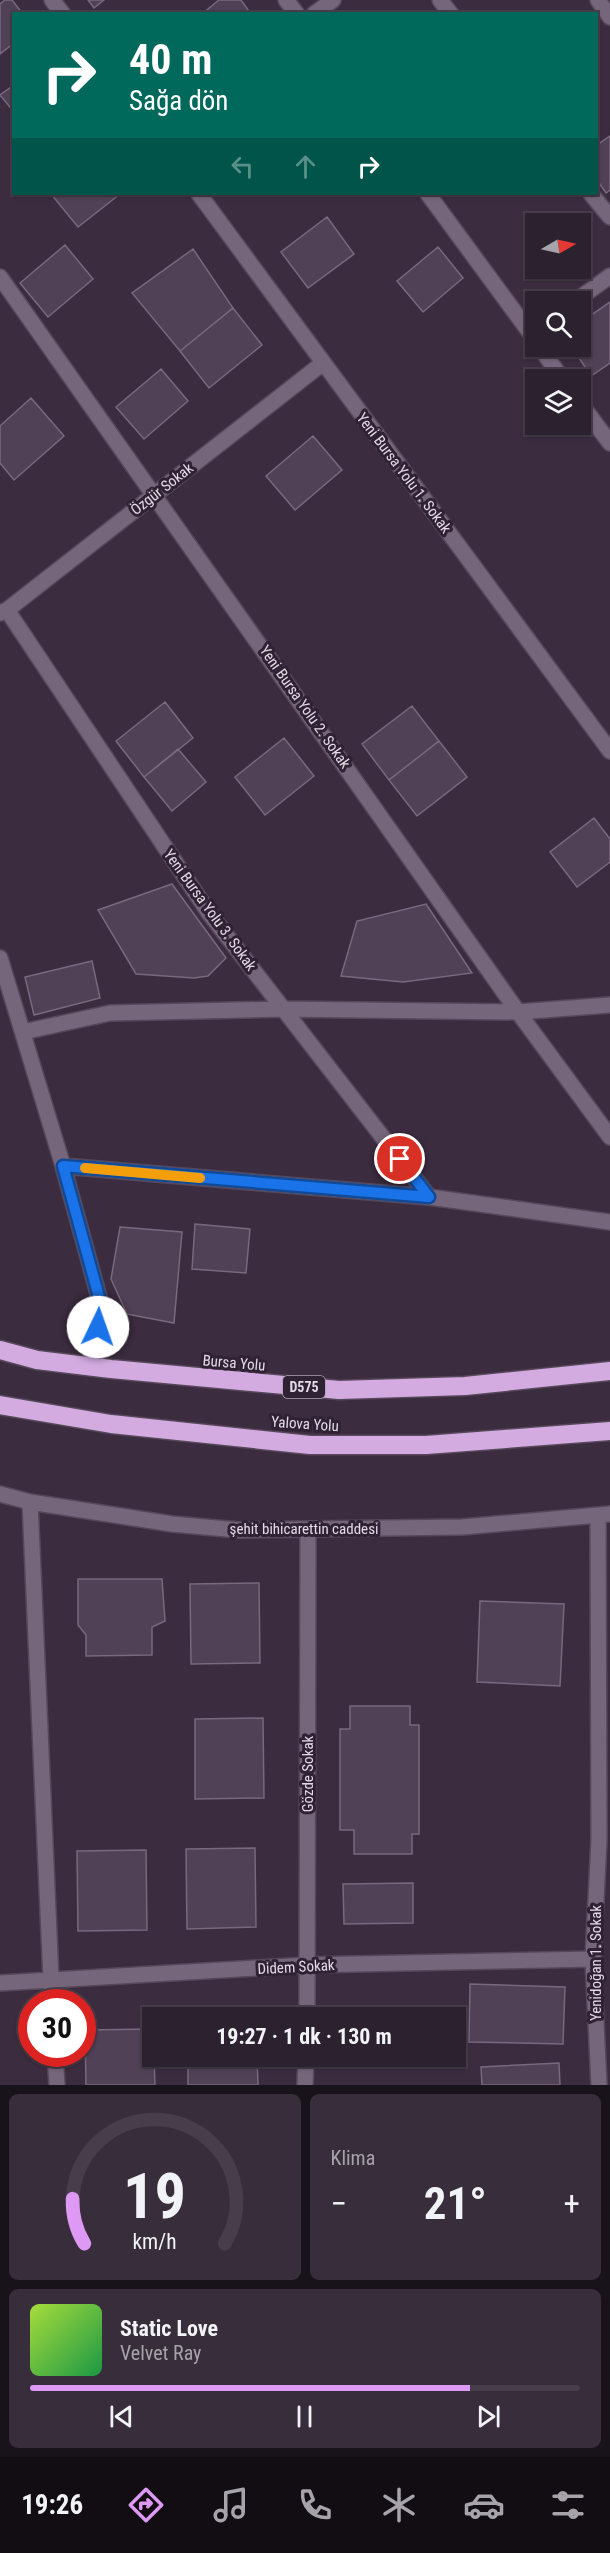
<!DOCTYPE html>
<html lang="tr">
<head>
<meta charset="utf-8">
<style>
	body { margin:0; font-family:"Roboto Condensed",sans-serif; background:#382e3b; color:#f1f3f6; height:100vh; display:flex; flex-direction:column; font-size:22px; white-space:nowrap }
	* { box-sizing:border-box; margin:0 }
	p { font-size:20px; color:#a6a3aa }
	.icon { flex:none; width:33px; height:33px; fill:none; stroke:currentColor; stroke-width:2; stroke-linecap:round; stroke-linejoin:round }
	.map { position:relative; height:2085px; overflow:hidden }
	.side { display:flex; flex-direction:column; gap:9px; padding:9px; background:#18121a; flex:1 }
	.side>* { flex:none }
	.guide { position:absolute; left:12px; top:12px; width:586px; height:183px; border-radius:0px; box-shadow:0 2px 4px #0004,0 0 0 2px #483e4b; background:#00695c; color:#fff; overflow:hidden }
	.needle { width:39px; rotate:81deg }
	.fabs { position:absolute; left:525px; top:213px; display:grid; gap:12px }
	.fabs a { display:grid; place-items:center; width:66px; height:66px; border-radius:0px; background:#2c212f; box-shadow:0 2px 4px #0004,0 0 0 2px #483e4b; font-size:30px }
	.speed { position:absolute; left:18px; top:1989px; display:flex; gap:12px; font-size:30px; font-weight:700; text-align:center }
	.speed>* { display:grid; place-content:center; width:78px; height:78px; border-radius:50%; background:#2c212f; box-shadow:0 2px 4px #0004,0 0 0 2px #483e4b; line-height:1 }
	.speed .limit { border:9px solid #d22; background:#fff; color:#111 }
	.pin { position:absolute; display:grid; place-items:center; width:51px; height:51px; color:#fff; margin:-26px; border:3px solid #fff; border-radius:50%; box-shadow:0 2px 6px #0007 }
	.me { position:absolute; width:66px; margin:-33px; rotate:3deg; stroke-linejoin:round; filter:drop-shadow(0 0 4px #0008) }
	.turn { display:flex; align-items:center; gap:21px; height:126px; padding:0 18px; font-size:27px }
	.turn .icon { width:78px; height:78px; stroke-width:2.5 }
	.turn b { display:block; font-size:42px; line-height:51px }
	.lanes { display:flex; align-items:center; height:57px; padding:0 18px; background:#0003; justify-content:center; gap:30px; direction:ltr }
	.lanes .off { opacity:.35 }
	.big { font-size:45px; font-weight:700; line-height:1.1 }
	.side .card { flex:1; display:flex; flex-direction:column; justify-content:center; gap:9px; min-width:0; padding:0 21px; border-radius:9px; background:#382e3b }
	.side .dial { align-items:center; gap:0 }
	.dial svg { height:156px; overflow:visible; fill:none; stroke:#483e4b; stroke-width:7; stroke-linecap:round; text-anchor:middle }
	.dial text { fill:#f1f3f6; stroke:none }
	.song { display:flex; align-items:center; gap:18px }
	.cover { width:72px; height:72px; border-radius:9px; background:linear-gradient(135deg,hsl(80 70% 55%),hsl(140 70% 35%)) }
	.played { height:6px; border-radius:3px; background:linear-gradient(90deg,#dd99f3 80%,#483e4b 80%) }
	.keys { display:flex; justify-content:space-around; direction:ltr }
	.heat { display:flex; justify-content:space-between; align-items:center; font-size:33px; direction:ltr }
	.side .tiles { flex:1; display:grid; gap:9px; grid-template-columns:1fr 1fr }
	.card:last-child { grid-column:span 2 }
	.trip { position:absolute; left:142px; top:2007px; width:324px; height:60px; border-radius:0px; background:#2c212f; box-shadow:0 2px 4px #0004,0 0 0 2px #483e4b; font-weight:700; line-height:60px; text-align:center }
	.tabs { display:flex; height:96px; justify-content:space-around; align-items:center; background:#120d13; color:#a6a3aa }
	.tabs .icon { width:42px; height:42px }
	.tabs .current { color:#dd99f3 }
	.tabs b { font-size:27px; color:#f1f3f6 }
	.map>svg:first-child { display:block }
</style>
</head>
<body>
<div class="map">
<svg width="610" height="2085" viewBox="0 0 610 2085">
	<rect width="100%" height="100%" fill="#3b2c3f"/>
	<path fill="#504156" stroke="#79687e" stroke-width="1.5" d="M5,0H12L23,14H14V43L0,54V4Z
		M88,0H104L94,8Z
		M219,0H241L251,14H202Z
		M14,85V112L0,95Z
		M610,136V190L606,193L597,180V145Z
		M51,194H120L78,227Z
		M327,217L354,254L308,288L281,252Z
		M65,245L93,279L48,317L20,283Z
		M438,247L463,278L423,312L397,281Z
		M193,249L233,308L180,351L132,293Z
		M610,302V363L591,376L571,346H580V323Z
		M233,308L262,345L209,388L180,351Z
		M161,369L188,401L144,439L116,407Z
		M31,398L64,436L14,480L0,463V426Z
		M313,436L342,470L295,510L266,476Z
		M165,702L193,738L144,777L116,741Z
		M412,706L439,741L389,780L362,744Z
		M284,738L314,776L265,815L235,777Z
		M439,741L467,777L417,816L389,780Z
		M178,749L206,782L172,811L144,777Z
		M594,818L610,839V862L577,887L550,852Z
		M172,884L226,958L208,976L194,978L136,974L98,910Z
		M426,904L472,973L403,982L341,976L357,921Z
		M92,961L100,998L34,1015L25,977Z
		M195,1224L250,1229L246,1273L192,1269Z
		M120,1227L182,1232L174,1323L127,1314L111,1279Z
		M78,1579H162L165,1621L152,1627V1655L86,1656V1635L78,1625Z
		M259,1583L260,1663L191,1664L190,1584Z
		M480,1601L564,1604L560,1686L477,1682Z
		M350,1706H410V1725H419V1834H412V1854H354V1830H340V1729H350Z
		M263,1718L264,1798L195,1799V1719Z
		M255,1848L256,1927L187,1929L186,1849Z
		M146,1850L147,1930L78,1931L77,1851Z
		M413,1883V1923L344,1924L343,1884Z
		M470,1984L565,1987L563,2044L469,2042Z
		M153,2029L155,2085H86L85,2030Z
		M188,2056H257L258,2085H188Z
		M559,2063L560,2085H482L481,2067Z"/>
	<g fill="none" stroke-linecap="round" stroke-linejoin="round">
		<g stroke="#56485a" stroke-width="18">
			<path id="street" d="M52,0L63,14
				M286,0L297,14
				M440,0L451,14
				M598,0L610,17
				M314,14L333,0
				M199,194L610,751
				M428,194L536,341
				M591,194L610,217
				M0,277L518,1012L610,1137
				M574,302L610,276
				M539,346L563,380
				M580,403L610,443
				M7,610L209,913L429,1197
				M0,613L7,610L323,363
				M0,958L63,1166L102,1308L89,1366
				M23,1032L110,1013L283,1009L518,1012L610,1005
				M63,1166L429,1197L610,1222
				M0,1494L30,1502L172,1524L238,1530L462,1527L610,1514
				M30,1502L52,2002
				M598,1516L599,1840L593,1959L599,2085
				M0,1983L308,1965L593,1959
				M307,2018L308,1530
				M55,2054L57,2085
				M305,2085L306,2056"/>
		</g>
		<g stroke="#56485a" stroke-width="21">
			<path id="highway" d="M0,1350L37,1360L111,1369L339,1390L465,1386L610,1371
				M0,1405L111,1424L310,1445H426L610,1431"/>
		</g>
		<use href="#street" stroke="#76667b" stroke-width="15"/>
		<use href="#highway" stroke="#d3abe1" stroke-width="18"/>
	</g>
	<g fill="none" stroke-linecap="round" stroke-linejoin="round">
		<g stroke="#114b97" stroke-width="15">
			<path id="route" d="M98,1327L102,1308L63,1166L429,1197L400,1159"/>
		</g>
		<use href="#route" stroke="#1a73e8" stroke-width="10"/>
		<path stroke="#f59e0b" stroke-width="10" d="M85,1168L200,1178"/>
	</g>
	<g text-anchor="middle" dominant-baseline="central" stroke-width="6" stroke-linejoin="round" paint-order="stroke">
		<rect fill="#302235" stroke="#ada3b1" stroke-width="1.5" x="283" y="1376" width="42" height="22" rx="4.5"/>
		<g font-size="14" font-weight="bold" fill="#e3dae6">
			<text x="304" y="1387">D575</text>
		</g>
		<g font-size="15" fill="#e3dae6" stroke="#302235">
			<text transform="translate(404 473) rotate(53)">Yeni Bursa Yolu 1. Sokak</text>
			<text transform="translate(162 489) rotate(-38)">Özgür Sokak</text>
			<text transform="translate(305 707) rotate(55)">Yeni Bursa Yolu 2. Sokak</text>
			<text transform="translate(210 910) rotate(54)">Yeni Bursa Yolu 3. Sokak</text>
			<text transform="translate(234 1363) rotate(5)">Bursa Yolu</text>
			<text transform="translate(305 1424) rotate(4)">Yalova Yolu</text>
			<text x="304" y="1529">şehit bihicarettin caddesi</text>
			<text transform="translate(308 1774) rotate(-90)">Gözde Sokak</text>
			<text transform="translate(596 1963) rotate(-90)">Yenidoğan 1. Sokak</text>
			<text transform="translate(296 1967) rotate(-3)">Didem Sokak</text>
		</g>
	</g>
</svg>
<div class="fabs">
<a><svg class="needle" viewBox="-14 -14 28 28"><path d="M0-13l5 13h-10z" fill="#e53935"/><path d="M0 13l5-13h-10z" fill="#a6a3aa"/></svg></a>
<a><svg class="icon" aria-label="search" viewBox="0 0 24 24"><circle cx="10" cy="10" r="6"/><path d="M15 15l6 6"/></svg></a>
<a><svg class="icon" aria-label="layers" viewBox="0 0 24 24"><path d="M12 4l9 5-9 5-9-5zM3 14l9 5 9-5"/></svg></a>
</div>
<div class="speed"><div class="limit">30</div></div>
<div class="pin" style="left:400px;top:1159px;background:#d93025"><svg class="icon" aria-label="arrive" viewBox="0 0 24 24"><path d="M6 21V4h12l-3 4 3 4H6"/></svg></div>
<svg class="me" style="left:98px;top:1327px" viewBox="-20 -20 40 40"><circle r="19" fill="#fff"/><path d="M0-13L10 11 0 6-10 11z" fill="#1a73e8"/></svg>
<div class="trip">19:27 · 1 dk · 130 m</div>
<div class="guide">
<div class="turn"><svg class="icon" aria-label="right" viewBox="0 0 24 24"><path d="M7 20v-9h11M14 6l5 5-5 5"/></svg><div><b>40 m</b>Sağa dön</div></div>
<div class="lanes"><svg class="icon off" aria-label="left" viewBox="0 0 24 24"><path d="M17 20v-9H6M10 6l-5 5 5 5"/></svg><svg class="icon off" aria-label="ahead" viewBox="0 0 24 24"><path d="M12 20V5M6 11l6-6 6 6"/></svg><svg class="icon" aria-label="right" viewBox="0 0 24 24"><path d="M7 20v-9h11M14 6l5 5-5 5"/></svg></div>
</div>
</div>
<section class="side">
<div class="tiles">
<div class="card dial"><svg viewBox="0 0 100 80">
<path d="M14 69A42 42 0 1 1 86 69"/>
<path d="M14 69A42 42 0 0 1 8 46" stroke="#dd99f3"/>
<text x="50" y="56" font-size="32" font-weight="700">19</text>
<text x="50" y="72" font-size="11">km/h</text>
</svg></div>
<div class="card"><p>Klima</p>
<div class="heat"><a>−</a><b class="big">21°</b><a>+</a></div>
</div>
<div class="card">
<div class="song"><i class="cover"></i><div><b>Static Love</b><p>Velvet Ray</p></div></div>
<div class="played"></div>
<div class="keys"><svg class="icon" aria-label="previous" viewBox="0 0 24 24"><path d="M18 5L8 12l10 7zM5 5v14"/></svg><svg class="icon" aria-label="pause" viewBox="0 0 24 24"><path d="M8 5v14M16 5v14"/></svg><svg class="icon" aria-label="next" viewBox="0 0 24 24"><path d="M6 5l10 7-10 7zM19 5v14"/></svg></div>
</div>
</div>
</section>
<nav class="tabs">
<b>19:26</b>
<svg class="icon current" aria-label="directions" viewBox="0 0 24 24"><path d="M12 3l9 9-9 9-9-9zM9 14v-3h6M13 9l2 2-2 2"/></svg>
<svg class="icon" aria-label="music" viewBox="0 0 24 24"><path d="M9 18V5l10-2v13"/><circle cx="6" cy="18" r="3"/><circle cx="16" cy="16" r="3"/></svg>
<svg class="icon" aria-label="phone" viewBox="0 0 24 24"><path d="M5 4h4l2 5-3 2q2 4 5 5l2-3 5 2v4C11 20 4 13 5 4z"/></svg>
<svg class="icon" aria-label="climate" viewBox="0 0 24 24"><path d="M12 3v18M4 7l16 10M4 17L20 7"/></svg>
<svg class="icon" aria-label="car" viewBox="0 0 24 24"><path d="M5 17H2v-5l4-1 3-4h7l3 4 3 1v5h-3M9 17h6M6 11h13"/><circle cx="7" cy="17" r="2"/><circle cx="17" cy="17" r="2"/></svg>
<svg class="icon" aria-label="filters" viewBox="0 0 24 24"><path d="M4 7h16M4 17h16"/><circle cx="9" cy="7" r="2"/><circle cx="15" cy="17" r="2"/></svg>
</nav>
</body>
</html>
